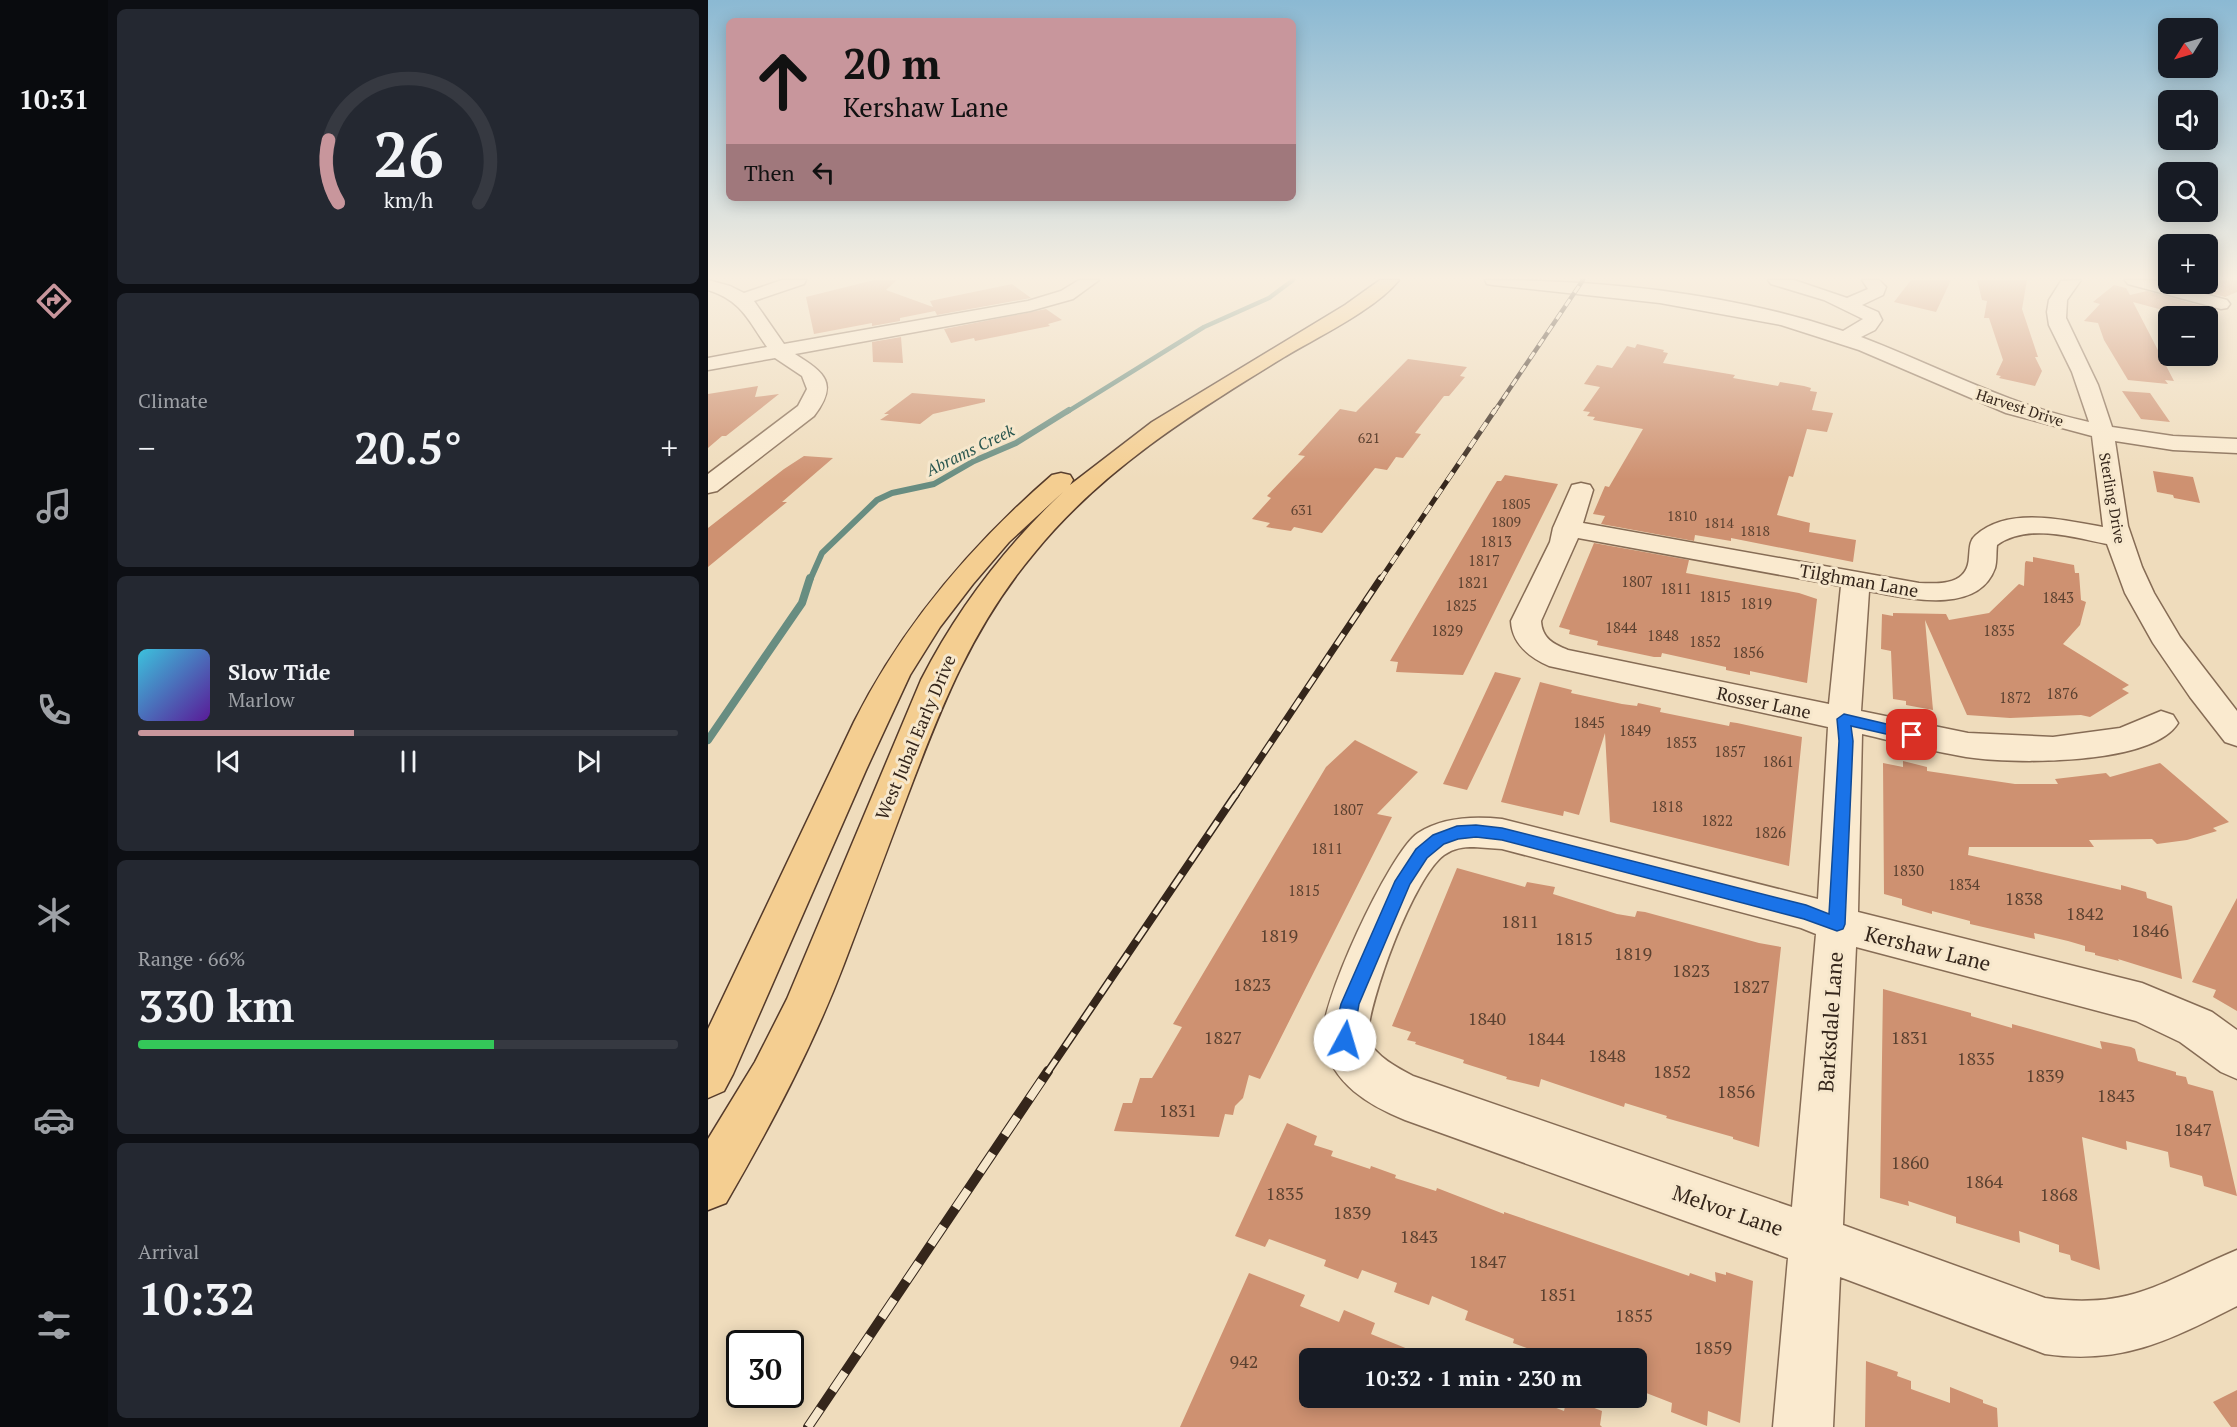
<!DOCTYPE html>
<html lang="en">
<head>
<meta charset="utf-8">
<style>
	body { margin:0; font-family:"PT Serif",serif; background:#242831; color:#f1f3f6; height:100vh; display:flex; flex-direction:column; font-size:22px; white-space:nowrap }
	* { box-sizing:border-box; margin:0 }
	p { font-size:20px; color:#9ea1a6 }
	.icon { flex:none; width:33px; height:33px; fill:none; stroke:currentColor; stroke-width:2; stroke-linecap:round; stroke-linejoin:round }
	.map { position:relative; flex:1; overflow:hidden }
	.details { display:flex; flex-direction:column; gap:9px; padding:9px; background:#0d0f14; width:600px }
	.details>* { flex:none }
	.banner { position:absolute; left:18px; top:18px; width:570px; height:183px; border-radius:9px; box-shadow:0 3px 15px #0003; background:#c8969c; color:#111; overflow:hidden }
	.needle { width:39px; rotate:233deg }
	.fabs { position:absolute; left:1450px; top:18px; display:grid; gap:12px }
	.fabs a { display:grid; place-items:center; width:60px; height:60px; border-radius:9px; background:#171b24; box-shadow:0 3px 15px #0003; font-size:30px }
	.speed { position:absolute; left:18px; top:1330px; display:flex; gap:12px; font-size:30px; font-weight:700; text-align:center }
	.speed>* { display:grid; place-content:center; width:78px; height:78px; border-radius:50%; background:#171b24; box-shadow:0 3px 15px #0003; line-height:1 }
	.speed .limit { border:3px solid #111; border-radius:9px; background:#fff; color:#111 }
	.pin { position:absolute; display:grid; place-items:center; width:51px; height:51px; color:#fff; margin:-26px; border-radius:12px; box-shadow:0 3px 9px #0006 }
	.me { position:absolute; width:66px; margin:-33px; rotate:6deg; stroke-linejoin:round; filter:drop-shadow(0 0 4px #0008) }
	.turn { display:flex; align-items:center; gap:21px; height:126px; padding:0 18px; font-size:27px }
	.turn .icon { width:78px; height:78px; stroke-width:2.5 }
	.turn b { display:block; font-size:42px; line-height:51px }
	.then { display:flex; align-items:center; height:57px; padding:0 18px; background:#0003; gap:12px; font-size:22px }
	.big { font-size:45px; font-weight:800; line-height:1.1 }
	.details .card { flex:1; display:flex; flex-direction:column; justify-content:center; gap:9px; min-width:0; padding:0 21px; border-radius:9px; background:#242831 }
	.details .dial { align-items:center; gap:0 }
	.dial svg { height:156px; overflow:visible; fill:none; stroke:#363941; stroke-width:7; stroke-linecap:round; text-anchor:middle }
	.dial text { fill:#f1f3f6; stroke:none }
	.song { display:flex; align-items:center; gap:18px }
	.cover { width:72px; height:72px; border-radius:9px; background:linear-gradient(135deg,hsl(190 70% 55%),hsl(270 70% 35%)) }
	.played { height:6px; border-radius:3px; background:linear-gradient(90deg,#c8969c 40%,#363941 40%) }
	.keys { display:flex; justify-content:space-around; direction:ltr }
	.heat { display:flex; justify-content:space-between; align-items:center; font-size:33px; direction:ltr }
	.charge { height:9px; border-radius:4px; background:linear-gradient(90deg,#34c759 66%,#363941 0) }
	.trip { position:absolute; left:591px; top:1348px; width:348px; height:60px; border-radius:9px; background:#171b24; box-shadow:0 3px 15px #0003; font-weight:800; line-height:60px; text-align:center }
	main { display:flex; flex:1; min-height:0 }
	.tab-bar { display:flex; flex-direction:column; width:108px; justify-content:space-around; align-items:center; background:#090b0e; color:#9ea1a6 }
	.tab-bar .icon { width:42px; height:42px }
	.tab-bar .selected { color:#c8969c }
	.tab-bar b { font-size:27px; color:#f1f3f6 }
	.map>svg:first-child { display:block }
</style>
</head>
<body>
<main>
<nav class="tab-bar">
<b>10:31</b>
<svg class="icon selected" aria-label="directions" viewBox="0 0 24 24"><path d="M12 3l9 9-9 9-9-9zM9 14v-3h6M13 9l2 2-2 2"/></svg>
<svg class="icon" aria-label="music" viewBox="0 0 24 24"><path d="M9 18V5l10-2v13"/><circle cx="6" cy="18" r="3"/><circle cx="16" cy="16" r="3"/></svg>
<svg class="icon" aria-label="phone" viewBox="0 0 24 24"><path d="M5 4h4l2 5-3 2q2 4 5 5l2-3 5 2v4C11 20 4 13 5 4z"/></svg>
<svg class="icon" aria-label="climate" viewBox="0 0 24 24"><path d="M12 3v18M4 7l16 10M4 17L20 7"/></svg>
<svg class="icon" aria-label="car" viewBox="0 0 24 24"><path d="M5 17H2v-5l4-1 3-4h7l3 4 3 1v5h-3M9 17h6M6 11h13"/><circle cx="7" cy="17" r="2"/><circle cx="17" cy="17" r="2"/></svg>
<svg class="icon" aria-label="filters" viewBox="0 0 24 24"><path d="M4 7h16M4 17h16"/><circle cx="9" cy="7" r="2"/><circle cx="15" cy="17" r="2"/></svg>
</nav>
<section class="details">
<div class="card dial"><svg viewBox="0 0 100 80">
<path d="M14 69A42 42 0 1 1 86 69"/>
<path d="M14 69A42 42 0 0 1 9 37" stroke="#c8969c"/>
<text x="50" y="56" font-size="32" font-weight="700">26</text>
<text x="50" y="72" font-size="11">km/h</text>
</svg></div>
<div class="card"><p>Climate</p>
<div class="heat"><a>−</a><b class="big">20.5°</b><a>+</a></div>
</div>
<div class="card">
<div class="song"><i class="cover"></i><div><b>Slow Tide</b><p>Marlow</p></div></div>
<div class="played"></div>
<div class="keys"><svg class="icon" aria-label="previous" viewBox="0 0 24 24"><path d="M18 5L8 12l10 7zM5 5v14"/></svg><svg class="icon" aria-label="pause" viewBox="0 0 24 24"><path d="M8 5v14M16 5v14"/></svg><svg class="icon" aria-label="next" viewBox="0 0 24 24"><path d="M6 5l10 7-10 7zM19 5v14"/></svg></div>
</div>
<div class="card"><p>Range · 66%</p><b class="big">330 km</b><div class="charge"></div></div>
<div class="card"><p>Arrival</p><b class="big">10:32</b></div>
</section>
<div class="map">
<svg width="1529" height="1427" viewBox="0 0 1529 1427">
	<rect width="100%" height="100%" fill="#efdcbc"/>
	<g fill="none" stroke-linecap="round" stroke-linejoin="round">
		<path stroke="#688d81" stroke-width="4.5" d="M359,412L496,327L561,298L585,280"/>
		<path stroke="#688d81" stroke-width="6" d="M102,580L114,553L169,500L184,493L226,484L266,461L308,443L361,410"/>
		<path stroke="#688d81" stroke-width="8" d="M0,740L94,603L102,578"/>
	</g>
	<path fill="#ce9171" d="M166,280H189L178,290L225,307L222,301L304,284L323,298L229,315L227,311L192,318V321L164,326V323L106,334L98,297Z
		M1203,280H1243L1228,312L1186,302Z
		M1269,280H1319L1314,309L1330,357H1327L1334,371L1327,386L1291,378L1293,376L1288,375L1295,360L1281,318H1276L1279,301L1274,300Z
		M1500,280H1529V292L1517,297L1473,285L1500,284Z
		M1406,285L1418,288L1422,295L1439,291L1497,307L1477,316L1425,302L1466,381L1457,380L1460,384L1420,380L1396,340L1390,323L1376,321L1392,304L1385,302Z
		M338,309L354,320L340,324L342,326L267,341L266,338L243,343L236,329Z
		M193,337L195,363L165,362L164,342Z
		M929,344L956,350L955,352L960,353L955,363L1027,375L1025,378L1070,386L1072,382L1096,386L1103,388L1102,391L1109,392L1104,410L1125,413L1119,432L1099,429L1085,477L1081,476L1069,515L1102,523L1101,532L1148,540L1145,562L1023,538V541L987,535L986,541L893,524L897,516L885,514L897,486L901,487L935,429L885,420L887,417L879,416L882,412L875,411L892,387L876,384L889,365L904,368L919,346L927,348Z
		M700,359L759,367L752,376L757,377L741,396H736L707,433L713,434L695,458L688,457L679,470L667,468L614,533L586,527L583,531L558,527L562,523L544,519L563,498L559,496L597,456L590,455L632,409L648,412Z
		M50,386L47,397L71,394L18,436H14L0,448V394Z
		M1414,391L1442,393L1462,422L1433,419Z
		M204,393L277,399V402L225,414L212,424L172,420L181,414H176Z
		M96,456L125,458L74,502H79L0,567V528L76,469Z
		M1445,471L1485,477L1492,503L1466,498L1465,495L1449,492Z
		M797,475L850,484L755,675L688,672L690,662L682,661L781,494L789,481H793Z
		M886,543L981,560L978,573L1091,593L1109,599L1099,683L1042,671V675L1018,670V667L954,653L953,657H946L889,645L890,641L861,634L862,630L851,627Z
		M1325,557L1366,565L1367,573H1371L1373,600L1378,602L1372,625L1355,644L1421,685L1414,689L1421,693L1382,717L1373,715L1302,718L1259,715L1217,620L1225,710L1198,705V701L1185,699L1183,651L1173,649L1174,614L1185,616V613L1238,614L1241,620L1281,613L1311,584L1316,586L1317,563L1318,561L1325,562Z
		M787,672L813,678L759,790L735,784Z
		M832,682L864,690L863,693L914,704L929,706L930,703L953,708L952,712L1021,726L1022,722L1029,723L1094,737L1081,866L902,822L897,733L871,815L856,811L855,816L793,802Z
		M647,740L710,772L669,814L684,817L552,1079L541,1075L535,1098L527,1106L525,1115L517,1114L511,1137L406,1131L415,1103H424L432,1078H444L474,1027L465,1024L618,767Z
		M1195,761L1219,767V771L1307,784H1350L1347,779L1398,773L1402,777L1452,763L1521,822L1505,828L1509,831L1479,840L1449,844L1444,839L1381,840L1386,847H1261L1260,855L1413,890V885L1438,892L1439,898L1464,906L1474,979L1410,959L1411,961L1387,955V953L1377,951V946L1360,941L1326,933L1327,939L1262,924V921L1224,911V914L1203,908L1194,905V899L1176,894L1175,763L1195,767Z
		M749,868L817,887L819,882L847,887L845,894L909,914L927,917L929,911L937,912L1051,943L1073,947L1051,1147L1025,1139V1137L958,1118L959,1116L917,1103L916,1107L833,1079L831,1087L798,1079L799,1077L755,1063L756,1060L707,1044L708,1042L699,1040L703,1032L684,1026Z
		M1529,898V1011L1505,997L1508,990L1484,982Z
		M1175,989L1263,1013V1016L1304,1028V1024L1394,1049L1392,1041L1423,1047L1427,1049L1430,1061L1468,1072V1075L1478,1077L1480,1084L1505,1091L1529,1196L1496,1186L1494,1176L1462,1167L1460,1152L1418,1141L1419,1150L1374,1137L1392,1270L1363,1260L1362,1255L1351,1252V1245L1311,1231L1312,1243L1248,1223V1217L1200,1201L1201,1206L1172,1198Z
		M579,1123L609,1136L606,1145L625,1151L623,1156L662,1169L663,1166L688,1175L687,1178L728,1191L729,1188L796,1214V1212L981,1276L982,1273L1008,1282L1007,1272L1018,1275V1272L1045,1281L1032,1423L1000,1411L999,1426L963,1412L964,1403L928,1389V1359H848L805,1343L806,1339L757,1320L760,1311L724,1296L721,1305L686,1292L689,1283L654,1270L650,1279L616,1266L618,1260L561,1239L557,1247L527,1236Z
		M541,1273L597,1295L592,1306L631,1322L636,1310L667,1323L663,1334L722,1358L602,1359V1398H823L856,1411L859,1398H861L894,1411L892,1425L894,1427H472Z
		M1158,1361L1190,1372L1189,1376L1203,1381V1389L1242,1403V1387L1275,1400V1403L1289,1408L1290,1427H1157Z
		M1529,1390V1427H1523L1505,1402Z"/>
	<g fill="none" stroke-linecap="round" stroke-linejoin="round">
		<g stroke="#866c55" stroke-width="3">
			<path id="minor" d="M0,280L22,286L36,293L74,280H98L96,284L46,301L76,344L320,301L353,291L371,280H391L365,299L322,311L87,354C117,373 131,383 106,416L9,491L0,493V474L90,406L99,389L94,376L67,358L0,370V358L59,347C40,320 34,301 0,290Z
				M777,280C896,280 1022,293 1135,331L1155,319L1116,300L1063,284L1060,280H1086L1139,298L1160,289L1154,280H1171L1178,287L1175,295L1154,305L1170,312L1174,320L1167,330L1153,337C1229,366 1300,405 1381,422L1364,372L1341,325L1339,312L1341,300L1353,281L1373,280L1359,300L1358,318L1390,385L1404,427L1465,436L1529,439V453L1465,450L1407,441L1420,526L1434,567L1446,593L1472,637L1529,711V746L1517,742L1482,697L1445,643L1417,593L1399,544C1365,537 1319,523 1289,545C1288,553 1289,561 1287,568C1270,616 1198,598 1161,591L1153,711L1260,733L1345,737L1412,728L1453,711L1465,715L1470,723C1444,766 1303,764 1258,757C1223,751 1189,742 1154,734L1150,912L1434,983L1504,1012L1529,1030V1079L1513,1072L1472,1042L1428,1021L1148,947L1135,1225L1337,1298C1423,1310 1455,1281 1529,1250V1306C1462,1340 1415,1365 1337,1354L1132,1277L1125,1427H1065L1080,1258L697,1120C660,1105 625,1084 615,1042C608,1010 682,851 710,833C735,817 765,816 794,819L1110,899L1120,727L841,666C821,657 804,644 803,621L842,542L845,528L864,485L873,483L882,485L885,490L875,523L1211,583C1233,584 1260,585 1261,557C1262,548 1261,541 1268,535C1300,506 1357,520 1395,527L1384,436L1298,413L1151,350L1073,325L952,303L785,285L779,284ZM870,538L1133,586L1121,704L860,650C845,644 834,638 833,621ZM766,847L794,849L1093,928L1108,934L1084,1207L705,1076C688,1067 669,1057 659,1039C661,1000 705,878 736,855C746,848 755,847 766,847Z
				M1417,280H1444L1519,300L1522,304L1519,308L1513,309L1420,284Z"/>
		</g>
		<g stroke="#543a2a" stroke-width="3">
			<path id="major" d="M672,280H691C666,311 607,338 573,359C483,414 394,470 327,552C264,627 233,707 199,797C178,853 157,909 136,964C104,1048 63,1125 18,1203L0,1210V1139L47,1062L79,999L213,680C249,609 297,547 355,492L301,542L265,584L232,627L202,675L158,770L25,1074L16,1091L0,1098V1029L146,722C195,625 262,546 344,475L353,473L362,475L365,480L362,485L444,422L637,305Z"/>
		</g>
		<use href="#minor" fill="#faeacf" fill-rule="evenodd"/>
		<use href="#major" fill="#f4ce91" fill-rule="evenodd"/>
		<g stroke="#35261b" stroke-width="4.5">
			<path id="rail-far4" d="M786,412L875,280"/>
		</g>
		<g stroke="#35261b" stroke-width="5">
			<path id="rail-far3" d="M672,580L787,410"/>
		</g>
		<g stroke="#35261b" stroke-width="7">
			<path id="rail-far2" d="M527,796L673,578"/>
		</g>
		<g stroke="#35261b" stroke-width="8">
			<path id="rail-far1" d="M339,1073L528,794"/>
		</g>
		<g stroke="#35261b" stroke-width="10">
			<path id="rail" d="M100,1427L340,1071"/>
		</g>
		<use href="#rail-far4" stroke="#f6e7cc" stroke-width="3" stroke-dasharray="8" stroke-linecap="butt"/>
		<use href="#rail-far3" stroke="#f6e7cc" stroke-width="4" stroke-dasharray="10" stroke-linecap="butt"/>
		<use href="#rail-far2" stroke="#f6e7cc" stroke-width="4.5" stroke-dasharray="13" stroke-linecap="butt"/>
		<use href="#rail-far1" stroke="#f6e7cc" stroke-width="5" stroke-dasharray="16" stroke-linecap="butt"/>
		<use href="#rail" stroke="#f6e7cc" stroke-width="8" stroke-dasharray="22" stroke-linecap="butt"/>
	</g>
	<linearGradient id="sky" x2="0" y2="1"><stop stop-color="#8bb9d3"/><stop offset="0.58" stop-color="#f8efe1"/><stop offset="1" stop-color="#f8efe1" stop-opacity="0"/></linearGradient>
	<rect width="1529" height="479" fill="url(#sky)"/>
	<path fill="#1a73e8" stroke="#114b97" stroke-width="1.5" d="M1136,714L1204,730L1211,735L1204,740L1143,726L1145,741L1137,924L1135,929L1129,931L1096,919L794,840L768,837L750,839L736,844L719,858L702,884L651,1004L644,1046L637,1049L630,1046L627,1029L633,1004L687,881L708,849L725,835L749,826L768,825L794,828L1098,905L1121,914L1131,741L1129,719Z"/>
	<g text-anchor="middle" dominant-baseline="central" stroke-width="6" stroke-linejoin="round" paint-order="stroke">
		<g font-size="14" fill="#5b4130">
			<text x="661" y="437">621</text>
			<text x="808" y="503">1805</text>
			<text x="594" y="509">631</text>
			<text x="974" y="515">1810</text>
			<text x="798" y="521">1809</text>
			<text x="1011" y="522">1814</text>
			<text x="1047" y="530">1818</text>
		</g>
		<g font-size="15" fill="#35261b" stroke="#f6e7cc">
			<text transform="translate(1312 407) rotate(18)">Harvest Drive</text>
			<text transform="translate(1405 498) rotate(80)">Sterling Drive</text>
		</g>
		<g font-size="15" fill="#5b4130">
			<text x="788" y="541">1813</text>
			<text x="776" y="560">1817</text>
			<text x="929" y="581">1807</text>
			<text x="765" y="582">1821</text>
			<text x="968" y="588">1811</text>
			<text x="1007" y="596">1815</text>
			<text x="1350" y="597">1843</text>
			<text x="1048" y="603">1819</text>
			<text x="753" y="605">1825</text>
			<text x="913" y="627">1844</text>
			<text x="739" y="630">1829</text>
			<text x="1291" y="630">1835</text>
			<text x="955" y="635">1848</text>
			<text x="997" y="641">1852</text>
			<text x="1040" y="652">1856</text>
			<text x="1354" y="693">1876</text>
			<text x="1307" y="697">1872</text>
			<text x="881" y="722">1845</text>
			<text x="927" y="730">1849</text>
			<text x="973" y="742">1853</text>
			<text x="1022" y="751">1857</text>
			<text x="1070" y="761">1861</text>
			<text x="959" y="806">1818</text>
			<text x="640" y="809">1807</text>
			<text x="1009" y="820">1822</text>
			<text x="1062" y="832">1826</text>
			<text x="619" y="848">1811</text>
			<text x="1200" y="870">1830</text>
			<text x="1256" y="884">1834</text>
			<text x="596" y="890">1815</text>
		</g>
		<g font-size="16" font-style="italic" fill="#29564f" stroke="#f6e7cc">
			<text transform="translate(262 450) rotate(-26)">Abrams Creek</text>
		</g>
		<g font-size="18" fill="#35261b" stroke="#f6e7cc">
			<text transform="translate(1151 580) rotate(10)">Tilghman Lane</text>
			<text transform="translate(1056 702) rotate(12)">Rosser Lane</text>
			<text transform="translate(207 737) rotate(-67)">West Jubal Early Drive</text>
		</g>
		<g font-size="18" fill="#5b4130">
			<text x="1316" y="898">1838</text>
			<text x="1377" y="913">1842</text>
			<text x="812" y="921">1811</text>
			<text x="1442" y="930">1846</text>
			<text x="571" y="935">1819</text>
			<text x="866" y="938">1815</text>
			<text x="925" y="953">1819</text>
			<text x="983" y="970">1823</text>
			<text x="544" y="984">1823</text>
			<text x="1043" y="986">1827</text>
			<text x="779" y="1018">1840</text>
			<text x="515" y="1037">1827</text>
			<text x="1202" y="1037">1831</text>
			<text x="838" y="1038">1844</text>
			<text x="899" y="1055">1848</text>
			<text x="1268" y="1058">1835</text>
			<text x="964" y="1071">1852</text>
			<text x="1337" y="1075">1839</text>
			<text x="1028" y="1091">1856</text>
			<text x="1408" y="1095">1843</text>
			<text x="470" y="1110">1831</text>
			<text x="1485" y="1129">1847</text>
			<text x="1202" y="1162">1860</text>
			<text x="1276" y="1181">1864</text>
			<text x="577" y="1193">1835</text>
			<text x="1351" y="1194">1868</text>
			<text x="644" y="1212">1839</text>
			<text x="711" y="1236">1843</text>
			<text x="780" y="1261">1847</text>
			<text x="850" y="1294">1851</text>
			<text x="926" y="1315">1855</text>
			<text x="1005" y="1347">1859</text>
			<text x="536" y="1361">942</text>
		</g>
		<g font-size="21" fill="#35261b" stroke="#f6e7cc">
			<text transform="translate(1220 948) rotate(14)">Kershaw Lane</text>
			<text transform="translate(1122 1022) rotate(-86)">Barksdale Lane</text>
			<text transform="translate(1020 1210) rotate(19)">Melvor Lane</text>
		</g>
	</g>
</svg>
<div class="fabs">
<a><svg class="needle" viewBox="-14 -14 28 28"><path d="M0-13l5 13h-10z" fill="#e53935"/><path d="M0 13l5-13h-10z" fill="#9ea1a6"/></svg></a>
<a><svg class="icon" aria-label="sound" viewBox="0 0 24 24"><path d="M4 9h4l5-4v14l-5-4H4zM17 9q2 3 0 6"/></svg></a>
<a><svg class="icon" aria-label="search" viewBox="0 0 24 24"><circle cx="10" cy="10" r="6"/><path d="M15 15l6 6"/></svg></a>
<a>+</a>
<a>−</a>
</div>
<div class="speed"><div class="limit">30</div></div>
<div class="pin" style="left:1204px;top:735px;background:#d93025"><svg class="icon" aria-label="arrive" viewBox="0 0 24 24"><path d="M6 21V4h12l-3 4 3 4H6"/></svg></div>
<svg class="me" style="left:637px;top:1040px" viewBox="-20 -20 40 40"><circle r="19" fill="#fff"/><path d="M0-13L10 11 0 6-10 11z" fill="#1a73e8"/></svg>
<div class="trip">10:32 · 1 min · 230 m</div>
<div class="banner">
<div class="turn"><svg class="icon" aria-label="ahead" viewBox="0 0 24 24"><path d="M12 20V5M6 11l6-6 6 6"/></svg><div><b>20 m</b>Kershaw Lane</div></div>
<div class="then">Then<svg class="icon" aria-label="left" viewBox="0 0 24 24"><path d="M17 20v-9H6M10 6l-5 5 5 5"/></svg></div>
</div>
</div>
</main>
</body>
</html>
